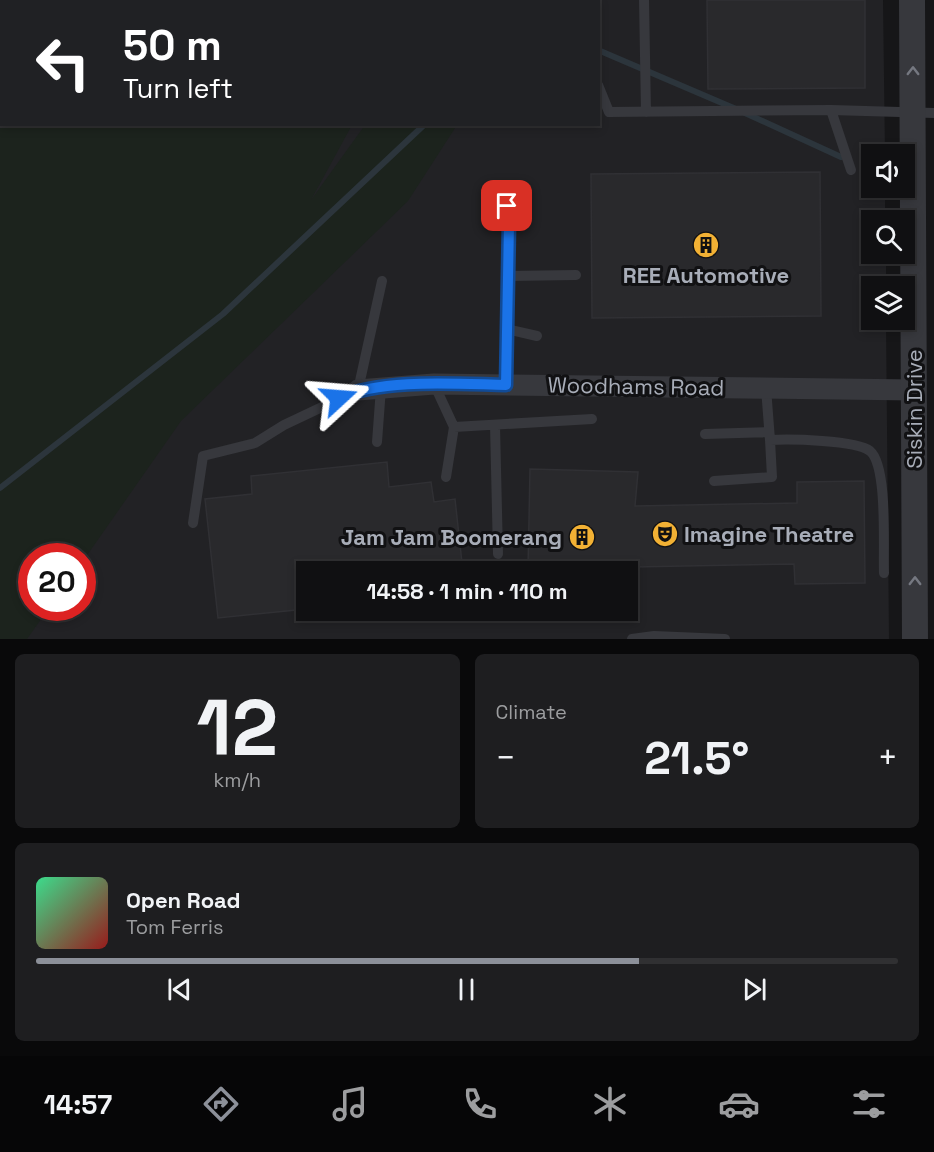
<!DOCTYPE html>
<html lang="en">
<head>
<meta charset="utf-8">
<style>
	body { margin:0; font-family:"Space Grotesk",sans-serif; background:#1e1e20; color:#f1f3f6; height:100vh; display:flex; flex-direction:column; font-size:22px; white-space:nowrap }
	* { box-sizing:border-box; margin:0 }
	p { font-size:20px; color:#9c9d9f }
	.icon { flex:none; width:33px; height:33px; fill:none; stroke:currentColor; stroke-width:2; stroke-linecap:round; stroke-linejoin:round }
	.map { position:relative; height:639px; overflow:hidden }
	.drawer { display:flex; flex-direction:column; gap:15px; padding:15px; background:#09090a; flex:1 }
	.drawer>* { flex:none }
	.banner { position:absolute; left:0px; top:0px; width:600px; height:126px; box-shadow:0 3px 9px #0003,0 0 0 2px #303032; background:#202124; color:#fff; overflow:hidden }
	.tools { position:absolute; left:861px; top:144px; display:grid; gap:12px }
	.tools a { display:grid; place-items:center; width:54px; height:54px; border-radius:0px; background:#101012; box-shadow:0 3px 9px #0003,0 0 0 2px #303032; font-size:30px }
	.speed { position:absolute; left:18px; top:543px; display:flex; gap:12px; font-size:30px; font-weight:700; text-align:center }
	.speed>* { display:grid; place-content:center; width:78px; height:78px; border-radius:50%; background:#101012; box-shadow:0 3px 9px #0003,0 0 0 2px #303032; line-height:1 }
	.speed .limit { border:9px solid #d22; background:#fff; color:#111 }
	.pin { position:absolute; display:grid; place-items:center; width:51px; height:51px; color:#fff; margin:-26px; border-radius:12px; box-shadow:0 3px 9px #0006 }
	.me { position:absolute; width:66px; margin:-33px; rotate:71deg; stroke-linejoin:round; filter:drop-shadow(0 0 4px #0008) }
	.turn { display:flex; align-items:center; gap:21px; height:126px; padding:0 24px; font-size:27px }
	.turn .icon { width:78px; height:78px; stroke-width:2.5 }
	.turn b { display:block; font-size:42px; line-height:51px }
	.big { font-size:45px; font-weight:600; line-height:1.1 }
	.drawer .card { flex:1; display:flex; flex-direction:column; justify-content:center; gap:9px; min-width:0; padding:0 21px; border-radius:9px; background:#1e1e20 }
	.drawer .dial { align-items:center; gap:0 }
	.dial b { font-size:78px; line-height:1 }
	.song { display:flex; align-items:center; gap:18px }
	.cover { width:72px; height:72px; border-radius:9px; background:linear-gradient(135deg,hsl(150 70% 55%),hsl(0 70% 35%)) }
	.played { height:6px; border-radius:3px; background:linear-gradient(90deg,#8c9099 70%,#303032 70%) }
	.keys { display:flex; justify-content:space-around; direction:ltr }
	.heat { display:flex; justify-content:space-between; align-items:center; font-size:33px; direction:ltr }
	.drawer .tiles { flex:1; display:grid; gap:15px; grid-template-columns:1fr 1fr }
	.card:last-child { grid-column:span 2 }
	.trip { position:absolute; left:296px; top:561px; width:342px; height:60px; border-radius:0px; background:#101012; box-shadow:0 3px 9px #0003,0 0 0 2px #303032; font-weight:600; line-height:60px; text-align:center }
	.tabs { display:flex; height:96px; justify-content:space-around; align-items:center; background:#060607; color:#9c9d9f }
	.tabs .icon { width:42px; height:42px }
	.tabs .current { color:#8c9099 }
	.tabs b { font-size:27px; color:#f1f3f6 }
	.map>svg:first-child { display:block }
</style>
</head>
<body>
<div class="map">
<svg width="934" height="639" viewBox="0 0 934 639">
	<rect width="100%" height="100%" fill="#161618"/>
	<path fill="#222225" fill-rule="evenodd" d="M0,0H883L885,154H872V188H885V220H872V254H886V286H872V320H886L889,639H0ZM2,2H598V124H2ZM32,556H82V608H32ZM306,572H627V610H306Z"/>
	<path fill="#1c231d" d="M0,0H419L2,2V124L352,125L311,200L365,125H457L408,201L181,421L83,561L82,556H32V608H49L27,639H0Z"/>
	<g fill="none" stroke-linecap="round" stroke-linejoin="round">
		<path stroke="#2c353c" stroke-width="6" d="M507,2V0
			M598,50L736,109
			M745,113L841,157
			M0,488L223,314L425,124"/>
	</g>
	<path fill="#29292c" stroke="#303034" stroke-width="1.5" d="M707,0H865V88L708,89Z
		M820,172L821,316L592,318L591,174Z
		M387,462L389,487L431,482L434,502L455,499L463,572H306V609L218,618L205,499L252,494L251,476Z
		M530,469L638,472L635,506L797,503V482L864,481L865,583L795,584L794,564L528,569Z"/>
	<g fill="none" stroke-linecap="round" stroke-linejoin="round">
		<path stroke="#37383d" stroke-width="10" d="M644,0L646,112
			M591,2V0
			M598,85L609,112L831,110L934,113
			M831,110L851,170
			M505,189L509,223L506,385
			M507,276L576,275
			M506,329L537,336
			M434,384L454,427L446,477
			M766,388L770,440C790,439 856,440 870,451C888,466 883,548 884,573
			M495,425L498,554
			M454,427L592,419
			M705,434L769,432
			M377,442L381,388
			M714,481L772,477L770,440
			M193,523L203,456L255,443L284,425L358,390L382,281
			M632,639L654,636L725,639"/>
		<path stroke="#37383d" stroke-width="21" d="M358,390L434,384L914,390"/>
		<path stroke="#37383d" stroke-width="26" d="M912,0L915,639"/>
	</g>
	<defs><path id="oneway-chevron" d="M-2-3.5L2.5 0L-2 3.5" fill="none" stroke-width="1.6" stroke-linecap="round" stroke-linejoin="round" transform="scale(1.5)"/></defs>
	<g stroke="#757881">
		<use href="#oneway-chevron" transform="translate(913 71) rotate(-90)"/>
		<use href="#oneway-chevron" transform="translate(915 581) rotate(-90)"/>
	</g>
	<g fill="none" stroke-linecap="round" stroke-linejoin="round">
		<g stroke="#114b97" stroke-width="15">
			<path id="route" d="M339,398C383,378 457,384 506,385L509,224L507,206"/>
		</g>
		<use href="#route" stroke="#1a73e8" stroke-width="10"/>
	</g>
	<defs>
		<g id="building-disc" transform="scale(1.35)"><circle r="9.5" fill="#f2b134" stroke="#111113"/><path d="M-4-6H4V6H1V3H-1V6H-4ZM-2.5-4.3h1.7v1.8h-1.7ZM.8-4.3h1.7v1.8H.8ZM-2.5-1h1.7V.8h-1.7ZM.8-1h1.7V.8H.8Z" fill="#111"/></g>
		<g id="theatre-disc" transform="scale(1.35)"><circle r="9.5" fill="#f2b134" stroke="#111113"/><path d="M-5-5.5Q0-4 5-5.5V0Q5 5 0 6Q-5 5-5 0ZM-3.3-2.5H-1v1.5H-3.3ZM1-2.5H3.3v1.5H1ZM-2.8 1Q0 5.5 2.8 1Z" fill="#111"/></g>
	</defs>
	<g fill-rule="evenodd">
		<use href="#building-disc" x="706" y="245"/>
		<use href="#theatre-disc" x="665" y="534"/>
		<use href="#building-disc" x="582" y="537"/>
	</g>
	<g text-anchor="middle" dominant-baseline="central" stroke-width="6" stroke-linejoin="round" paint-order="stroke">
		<g font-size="22" font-weight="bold" fill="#a8adb8" stroke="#111113">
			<text x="706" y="275">REE Automotive</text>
			<text x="684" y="534" text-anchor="start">Imagine Theatre</text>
			<text x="562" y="537" text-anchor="end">Jam Jam Boomerang</text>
		</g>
		<g font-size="22" fill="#a8adb8" stroke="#111113">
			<text transform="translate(636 386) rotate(1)">Woodhams Road</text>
			<text transform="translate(914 409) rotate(-90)">Siskin Drive</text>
		</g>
	</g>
</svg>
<div class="tools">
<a><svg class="icon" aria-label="sound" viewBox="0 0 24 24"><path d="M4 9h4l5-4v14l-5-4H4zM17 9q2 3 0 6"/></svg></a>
<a><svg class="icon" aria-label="search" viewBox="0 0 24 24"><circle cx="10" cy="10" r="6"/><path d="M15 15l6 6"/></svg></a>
<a><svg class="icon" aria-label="layers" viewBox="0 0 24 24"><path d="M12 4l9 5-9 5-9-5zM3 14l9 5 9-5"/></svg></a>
</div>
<div class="speed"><div class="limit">20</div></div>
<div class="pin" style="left:507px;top:206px;background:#d93025"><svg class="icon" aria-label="arrive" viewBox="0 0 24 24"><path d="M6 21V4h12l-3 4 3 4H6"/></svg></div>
<svg class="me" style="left:339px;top:398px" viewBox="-20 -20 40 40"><path d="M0-17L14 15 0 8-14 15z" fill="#1a73e8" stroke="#fff" stroke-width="4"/></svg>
<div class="trip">14:58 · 1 min · 110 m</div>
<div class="banner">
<div class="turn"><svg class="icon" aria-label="left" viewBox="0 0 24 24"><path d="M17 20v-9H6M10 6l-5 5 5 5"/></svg><div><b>50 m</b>Turn left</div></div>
</div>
</div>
<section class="drawer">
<div class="tiles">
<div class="card dial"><b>12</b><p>km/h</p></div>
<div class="card"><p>Climate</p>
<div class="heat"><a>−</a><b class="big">21.5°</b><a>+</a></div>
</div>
<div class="card">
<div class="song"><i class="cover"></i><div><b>Open Road</b><p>Tom Ferris</p></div></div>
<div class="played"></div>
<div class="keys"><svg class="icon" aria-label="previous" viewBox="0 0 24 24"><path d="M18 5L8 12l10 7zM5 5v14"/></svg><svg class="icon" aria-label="pause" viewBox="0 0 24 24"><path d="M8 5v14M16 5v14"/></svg><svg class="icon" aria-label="next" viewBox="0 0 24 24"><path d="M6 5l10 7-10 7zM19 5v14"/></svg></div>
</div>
</div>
</section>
<nav class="tabs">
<b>14:57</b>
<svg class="icon current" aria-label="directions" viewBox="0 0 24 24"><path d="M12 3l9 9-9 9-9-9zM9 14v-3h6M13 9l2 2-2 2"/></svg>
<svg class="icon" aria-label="music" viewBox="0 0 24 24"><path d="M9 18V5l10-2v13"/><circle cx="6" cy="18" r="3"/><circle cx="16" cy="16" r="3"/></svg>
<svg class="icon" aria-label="phone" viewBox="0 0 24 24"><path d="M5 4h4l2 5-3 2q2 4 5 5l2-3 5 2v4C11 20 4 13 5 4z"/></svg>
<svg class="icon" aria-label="climate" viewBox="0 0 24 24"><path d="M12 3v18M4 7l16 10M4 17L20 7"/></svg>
<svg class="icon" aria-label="car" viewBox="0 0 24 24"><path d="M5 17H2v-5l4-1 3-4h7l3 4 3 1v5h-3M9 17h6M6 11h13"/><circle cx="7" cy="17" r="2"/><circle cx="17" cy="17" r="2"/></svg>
<svg class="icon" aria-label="filters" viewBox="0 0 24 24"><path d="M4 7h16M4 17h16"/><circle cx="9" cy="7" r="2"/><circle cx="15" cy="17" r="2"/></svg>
</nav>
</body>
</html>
